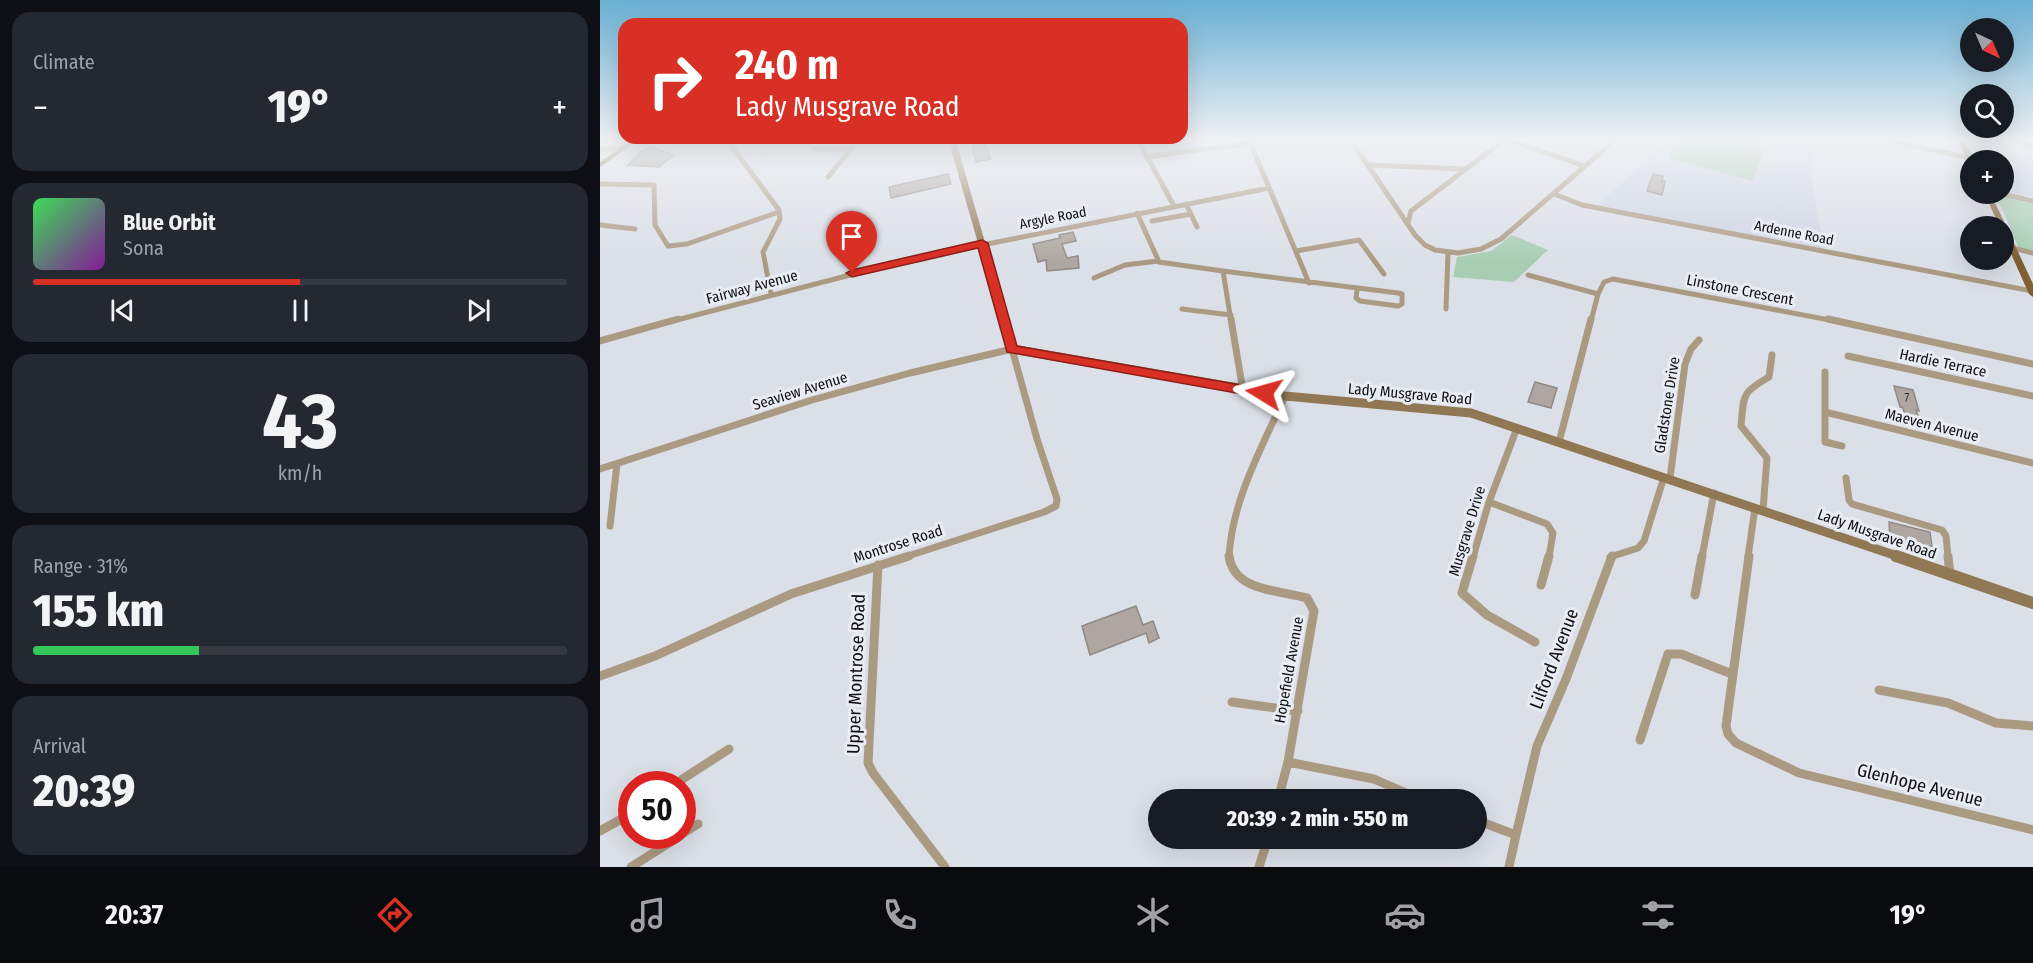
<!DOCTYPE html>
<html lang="en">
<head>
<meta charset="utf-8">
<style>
	body { margin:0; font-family:"Fira Sans Condensed",sans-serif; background:#242831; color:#f1f3f6; height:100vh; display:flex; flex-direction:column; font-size:22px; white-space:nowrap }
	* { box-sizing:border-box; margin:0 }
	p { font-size:20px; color:#9ea1a6 }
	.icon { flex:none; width:33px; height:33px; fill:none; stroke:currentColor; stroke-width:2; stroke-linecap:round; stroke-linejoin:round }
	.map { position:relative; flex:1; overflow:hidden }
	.panel { display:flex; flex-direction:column; gap:12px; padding:12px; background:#0d0f14; width:600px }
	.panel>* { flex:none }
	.top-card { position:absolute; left:18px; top:18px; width:570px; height:126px; border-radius:18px; box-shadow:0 6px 24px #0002; background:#d93025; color:#fff; overflow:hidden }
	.needle { width:39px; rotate:136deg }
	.tools { position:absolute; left:1360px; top:18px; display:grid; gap:12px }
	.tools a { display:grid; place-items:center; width:54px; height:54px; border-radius:50%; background:#171b24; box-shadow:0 6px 24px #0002; font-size:30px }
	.speed { position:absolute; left:18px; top:771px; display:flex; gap:12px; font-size:30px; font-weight:700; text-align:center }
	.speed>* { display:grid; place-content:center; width:78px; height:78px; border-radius:50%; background:#171b24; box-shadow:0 6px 24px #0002; line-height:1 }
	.speed .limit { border:9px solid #d22; background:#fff; color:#111 }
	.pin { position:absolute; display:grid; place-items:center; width:51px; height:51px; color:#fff; margin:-62px -26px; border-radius:50% 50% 50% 0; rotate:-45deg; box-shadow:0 0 6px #0007 }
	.pin .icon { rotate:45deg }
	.me { position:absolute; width:66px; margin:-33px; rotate:278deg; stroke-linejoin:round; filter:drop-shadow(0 0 4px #0008) }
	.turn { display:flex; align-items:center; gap:21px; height:126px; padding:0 18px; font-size:27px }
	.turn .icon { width:78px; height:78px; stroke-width:2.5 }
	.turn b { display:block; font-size:42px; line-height:51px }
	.big { font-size:45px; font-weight:800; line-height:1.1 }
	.panel .card { flex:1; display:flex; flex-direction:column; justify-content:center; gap:9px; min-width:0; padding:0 21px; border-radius:18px; background:#242831 }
	.panel .dial { align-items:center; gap:0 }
	.dial b { font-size:78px; line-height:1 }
	.song { display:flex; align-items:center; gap:18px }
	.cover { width:72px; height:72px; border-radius:9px; background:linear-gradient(135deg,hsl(130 70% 55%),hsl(290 70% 35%)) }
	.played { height:6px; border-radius:3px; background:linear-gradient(90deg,#d93025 50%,#363941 50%) }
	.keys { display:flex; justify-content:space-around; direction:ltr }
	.heat { display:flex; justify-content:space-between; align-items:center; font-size:33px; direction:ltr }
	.charge { height:9px; border-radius:4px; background:linear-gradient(90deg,#34c759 31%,#363941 0) }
	.trip { position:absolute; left:548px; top:789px; width:339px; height:60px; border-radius:30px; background:#171b24; box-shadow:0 6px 24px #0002; font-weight:800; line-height:60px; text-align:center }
	.dock { display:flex; height:96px; justify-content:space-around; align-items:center; background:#090b0e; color:#9ea1a6 }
	.dock .icon { width:42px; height:42px }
	.dock .on { color:#d93025 }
	.dock b { font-size:27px; color:#f1f3f6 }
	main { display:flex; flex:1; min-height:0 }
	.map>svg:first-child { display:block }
</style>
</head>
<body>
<main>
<section class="panel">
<div class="card"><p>Climate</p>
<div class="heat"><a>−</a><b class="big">19°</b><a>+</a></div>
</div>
<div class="card">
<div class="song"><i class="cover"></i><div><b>Blue Orbit</b><p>Sona</p></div></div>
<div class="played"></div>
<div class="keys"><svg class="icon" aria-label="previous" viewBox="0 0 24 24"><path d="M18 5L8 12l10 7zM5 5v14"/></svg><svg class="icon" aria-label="pause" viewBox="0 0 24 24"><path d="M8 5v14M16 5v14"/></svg><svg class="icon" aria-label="next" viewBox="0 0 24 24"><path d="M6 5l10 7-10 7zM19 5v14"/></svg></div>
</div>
<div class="card dial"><b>43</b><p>km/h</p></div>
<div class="card"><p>Range · 31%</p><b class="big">155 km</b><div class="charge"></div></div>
<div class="card"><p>Arrival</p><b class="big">20:39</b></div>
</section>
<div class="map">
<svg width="1433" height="867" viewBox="0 0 1433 867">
	<rect width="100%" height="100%" fill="#dbdfe7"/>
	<path fill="#ced5e4" d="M1069,140H1194L1213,145L1211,175L1224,249L997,205Z
		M1370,145L1433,160V197L1404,190V160H1377Z"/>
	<path fill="#a7ceb2" d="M1074,140H1157L1164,152L1152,181L1069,158Z
		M1392,194L1433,204V253L1419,249L1403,210Z
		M912,235L948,250L914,282L853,277L857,257L891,251Z"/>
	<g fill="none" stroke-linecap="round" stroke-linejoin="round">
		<path stroke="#4ca7b2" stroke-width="1.5" d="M0,143L4,140"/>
	</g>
	<path fill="#aea7a1" stroke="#908983" stroke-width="1.5" d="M384,142L391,159L376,162L372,145Z
		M52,147L74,155L59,167L28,165L42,151Z
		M348,174L351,184L291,198L289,187Z
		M1053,174L1063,176L1062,181H1065L1062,195L1047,191Z
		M473,232L476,241L462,244L467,258L478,256L479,268L447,271L446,260L438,262L433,244L460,238L459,235Z
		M935,382L957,388L951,408L928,402Z
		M1294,386L1313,390L1319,411L1316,410L1319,418L1305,416L1303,408L1300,407Z
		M1289,522L1330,532L1333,554L1300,544V540L1290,537Z
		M536,606L543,625L553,621L559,638L549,643L546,633L490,655L482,626Z"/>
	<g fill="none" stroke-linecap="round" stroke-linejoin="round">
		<path stroke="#ab9a82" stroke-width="5" d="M127,140L179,210L180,219L163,252L171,294
			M538,140L574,206
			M649,140L709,283
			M908,140L985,166
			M1288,140L1370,158
			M1412,140L1433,146
			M752,142L815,235L825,245L835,250L858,253L881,249L901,239L1015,140
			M0,149L25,148
			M214,149H251
			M546,157L650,143
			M769,165L865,169
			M228,177L259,140
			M0,184L54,185L55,225L68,246L87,244L179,212
			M954,194L982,205L1432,291
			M1403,194L1433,201
			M586,204L597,227
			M537,213L559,262L623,271L631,321
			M552,221L591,214
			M808,223L811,211L904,140
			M0,225L35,229
			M1413,248L1433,253
			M696,251L759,240L784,274
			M623,271L798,293L802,294V304L798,306L760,301L756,298L757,290
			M928,275L998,294
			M494,278L525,265L558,261
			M582,309L631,315
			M846,309L848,253
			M73,321L312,259L669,188
			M991,321L998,294L1004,282L1013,279L1235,321"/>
		<path stroke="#ab9a82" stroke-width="7" d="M631,319L643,391
			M1228,319L1433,364
			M0,341L78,319
			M1248,356L1433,396
			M1225,372V442L1242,446
			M1225,412L1433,463
			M959,442L991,319
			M0,469L212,400L310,373L412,349L437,439L457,499L456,506L444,512L305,557
			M1070,478L1085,364L1091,349L1099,340
			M1246,478L1249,500L1252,504L1342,530L1346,536L1348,557
			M889,502L947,524L953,533L949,557
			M1163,510L1167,458L1141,426C1144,395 1141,393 1169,377L1172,355
			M10,526L17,464
			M629,557C632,500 662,447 685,396
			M873,557L889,502L917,428
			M1010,557L1038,548L1044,541L1064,477
			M1102,557L1114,493
			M1148,557L1155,508"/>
		<path stroke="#ab9a82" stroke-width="9" d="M629,556C634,592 679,590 707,598L714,611L688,762L678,800
			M873,556L862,593L887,615L935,642
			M1149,556L1126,726L1128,734L1136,743L1199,773L1433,830
			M1348,556L1350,575
			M278,565L268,763L273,773L345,867
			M941,585L949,556
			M1095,595L1102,556
			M0,676L55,656L191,594L309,556
			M1279,690L1348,703L1396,723L1433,726
			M632,702L698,711
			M1040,740L1068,654H1081L1132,674
			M688,762L774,779L822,800
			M75,784L129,749
			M876,820L916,835L937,746L966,679L1012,556
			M0,831L32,813
			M82,834L98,824
			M31,867L80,836
			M659,867L668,838
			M909,867L916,835"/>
		<path stroke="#917854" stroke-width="7" d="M352,140L404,321"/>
		<path stroke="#917854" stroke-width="9" d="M404,319L412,349L685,396L871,413L1300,557"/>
		<path stroke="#917854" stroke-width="12" d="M1296,556L1433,603"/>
		<path fill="#7e6032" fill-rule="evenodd" d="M31,140H39L0,167V162Z
			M1357,140H1364L1375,160L1369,162Z
			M1385,194H1391L1433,284V297L1429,294L1404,238V226H1399Z"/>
	</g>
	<linearGradient id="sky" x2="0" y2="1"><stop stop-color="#69afd2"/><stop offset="0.53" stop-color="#eff1f4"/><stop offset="1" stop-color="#eff1f4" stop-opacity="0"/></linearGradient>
	<rect width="1433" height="262" fill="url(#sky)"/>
	<path fill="#d93025" stroke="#8d1f18" stroke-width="1.5" d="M382,240L388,243L417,346L664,389L671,393L664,398L407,352L378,248L252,277L246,273L252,270Z"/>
	<g text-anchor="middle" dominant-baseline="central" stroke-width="6" stroke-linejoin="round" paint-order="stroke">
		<g font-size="12" fill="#363536">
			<text x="1307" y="398">7</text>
		</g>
		<g font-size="14" fill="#0e0f12" stroke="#e8ecf4">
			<text transform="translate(453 218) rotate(-11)">Argyle Road</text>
			<text transform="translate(1194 233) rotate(11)">Ardenne Road</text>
		</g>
		<g font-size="15" fill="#0e0f12" stroke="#e8ecf4">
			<text transform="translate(152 287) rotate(-15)">Fairway Avenue</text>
			<text transform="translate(1140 290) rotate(11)">Linstone Crescent</text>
			<text transform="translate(1343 363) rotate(12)">Hardie Terrace</text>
			<text transform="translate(200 391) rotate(-17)">Seaview Avenue</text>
			<text transform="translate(810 394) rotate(5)">Lady Musgrave Road</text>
			<text transform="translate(1067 405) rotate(-81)">Gladstone Drive</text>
			<text transform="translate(1332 425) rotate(14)">Maeven Avenue</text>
			<text transform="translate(867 531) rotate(-73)">Musgrave Drive</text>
			<text transform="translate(1277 534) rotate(19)">Lady Musgrave Road</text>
			<text transform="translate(298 544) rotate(-18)">Montrose Road</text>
			<text transform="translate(689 670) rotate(-80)">Hopefield Avenue</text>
		</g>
		<g font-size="18" fill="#0e0f12" stroke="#e8ecf4">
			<text transform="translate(954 659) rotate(-69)">Lilford Avenue</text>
			<text transform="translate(256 674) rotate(-88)">Upper Montrose Road</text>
			<text transform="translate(1320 785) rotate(14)">Glenhope Avenue</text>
		</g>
	</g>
</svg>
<div class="tools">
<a><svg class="needle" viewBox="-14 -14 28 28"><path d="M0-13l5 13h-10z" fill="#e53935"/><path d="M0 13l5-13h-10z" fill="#9ea1a6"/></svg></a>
<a><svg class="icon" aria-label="search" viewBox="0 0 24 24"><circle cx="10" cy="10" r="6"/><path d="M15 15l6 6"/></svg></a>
<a>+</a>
<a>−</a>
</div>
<div class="speed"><div class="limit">50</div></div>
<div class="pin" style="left:252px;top:273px;background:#d93025"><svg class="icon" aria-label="arrive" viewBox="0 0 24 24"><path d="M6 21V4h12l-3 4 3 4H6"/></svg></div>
<svg class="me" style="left:664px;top:393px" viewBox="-20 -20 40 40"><path d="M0-17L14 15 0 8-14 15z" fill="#d93025" stroke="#fff" stroke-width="4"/></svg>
<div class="trip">20:39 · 2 min · 550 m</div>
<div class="top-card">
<div class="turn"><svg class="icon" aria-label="right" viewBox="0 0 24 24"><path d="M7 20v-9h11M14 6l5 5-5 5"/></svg><div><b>240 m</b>Lady Musgrave Road</div></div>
</div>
</div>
</main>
<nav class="dock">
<b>20:37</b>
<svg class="icon on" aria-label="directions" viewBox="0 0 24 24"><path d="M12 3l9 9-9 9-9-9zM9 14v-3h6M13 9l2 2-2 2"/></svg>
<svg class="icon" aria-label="music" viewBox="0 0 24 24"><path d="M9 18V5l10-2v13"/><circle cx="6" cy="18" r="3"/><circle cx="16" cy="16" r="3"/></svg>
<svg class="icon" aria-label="phone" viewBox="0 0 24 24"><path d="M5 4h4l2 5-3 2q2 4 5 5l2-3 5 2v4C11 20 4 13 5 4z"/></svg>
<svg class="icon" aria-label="climate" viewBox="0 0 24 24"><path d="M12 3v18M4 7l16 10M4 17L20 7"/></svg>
<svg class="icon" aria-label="car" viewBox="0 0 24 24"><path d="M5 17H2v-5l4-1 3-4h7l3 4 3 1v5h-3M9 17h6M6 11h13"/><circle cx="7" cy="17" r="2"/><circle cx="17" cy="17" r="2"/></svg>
<svg class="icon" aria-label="filters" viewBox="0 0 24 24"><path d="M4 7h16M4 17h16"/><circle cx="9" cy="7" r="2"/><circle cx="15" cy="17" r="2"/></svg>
<b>19°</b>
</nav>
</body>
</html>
